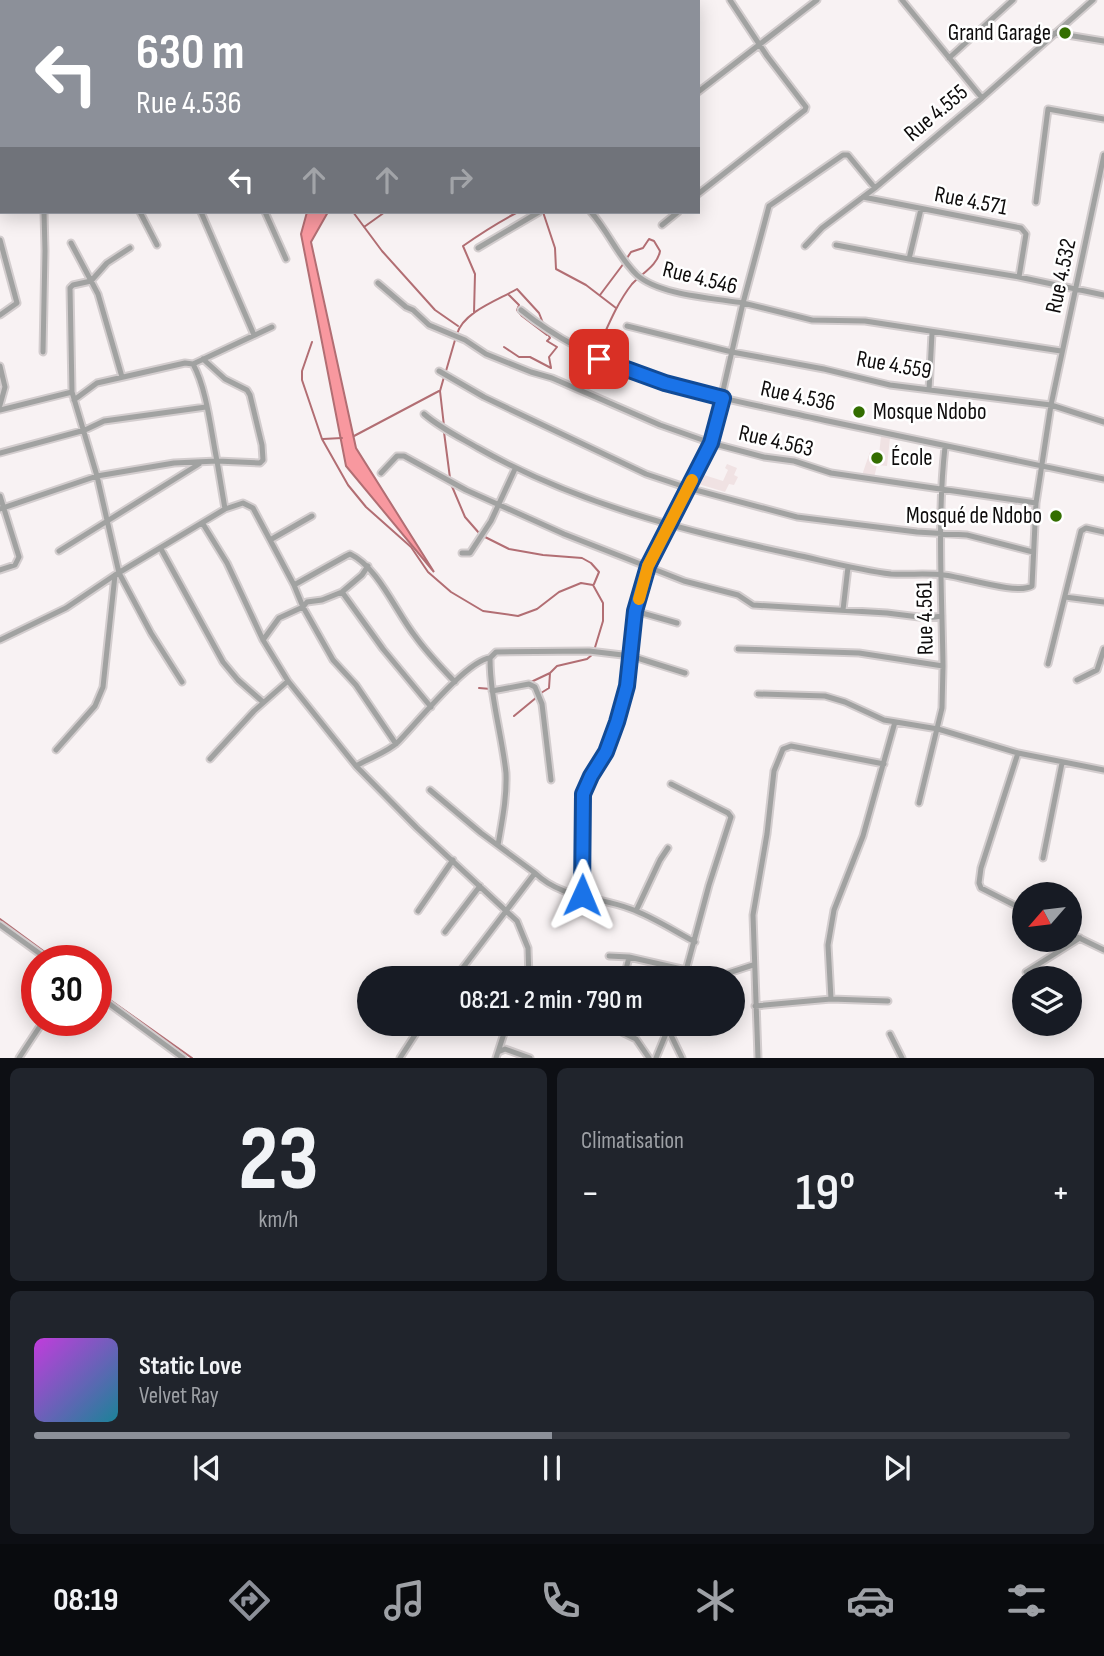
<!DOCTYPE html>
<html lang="fr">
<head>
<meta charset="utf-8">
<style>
	body { margin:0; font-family:"Sofia Sans Condensed",sans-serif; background:#20242c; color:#f1f3f6; height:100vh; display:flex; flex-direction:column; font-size:26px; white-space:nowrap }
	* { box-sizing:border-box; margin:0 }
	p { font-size:23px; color:#9ea1a6 }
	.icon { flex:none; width:38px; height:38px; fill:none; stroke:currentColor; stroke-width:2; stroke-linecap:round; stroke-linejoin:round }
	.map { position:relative; height:1058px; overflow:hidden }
	.drawer { display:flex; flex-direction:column; gap:10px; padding:10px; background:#0d0f14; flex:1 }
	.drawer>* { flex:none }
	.top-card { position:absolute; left:0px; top:0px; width:700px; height:214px; box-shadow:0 4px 18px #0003; background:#8c9099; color:#fff; overflow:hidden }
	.needle { width:46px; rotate:242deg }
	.fabs { position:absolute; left:1012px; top:882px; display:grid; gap:14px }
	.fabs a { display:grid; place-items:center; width:70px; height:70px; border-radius:50%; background:#171b24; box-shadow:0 4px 18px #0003; font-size:35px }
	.speed { position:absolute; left:21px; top:945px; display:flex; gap:14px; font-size:35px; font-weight:700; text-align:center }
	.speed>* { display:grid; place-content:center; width:91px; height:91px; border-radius:50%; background:#171b24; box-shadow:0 4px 18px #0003; line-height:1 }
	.speed .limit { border:10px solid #d22; background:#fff; color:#111 }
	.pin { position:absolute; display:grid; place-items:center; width:60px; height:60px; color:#fff; margin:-30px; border-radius:14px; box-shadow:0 4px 10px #0006 }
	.me { position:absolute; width:77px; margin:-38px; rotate:1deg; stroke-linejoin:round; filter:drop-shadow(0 0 5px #0008) }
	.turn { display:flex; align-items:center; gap:24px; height:147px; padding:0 21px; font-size:32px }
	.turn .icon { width:91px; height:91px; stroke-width:2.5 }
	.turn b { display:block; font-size:49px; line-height:60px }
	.lanes { display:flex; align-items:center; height:66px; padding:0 21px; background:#0003; justify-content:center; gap:35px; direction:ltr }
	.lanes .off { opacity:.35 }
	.big { font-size:52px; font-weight:600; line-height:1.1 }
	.drawer .card { flex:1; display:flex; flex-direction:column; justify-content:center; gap:10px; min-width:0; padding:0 24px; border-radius:10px; background:#20242c }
	.drawer .dial { align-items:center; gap:0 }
	.dial b { font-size:91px; line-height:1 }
	.song { display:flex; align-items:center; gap:21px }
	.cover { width:84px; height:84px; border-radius:10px; background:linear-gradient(135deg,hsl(290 70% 55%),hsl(190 70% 35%)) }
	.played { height:7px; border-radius:4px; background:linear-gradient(90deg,#8c9099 50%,#363941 50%) }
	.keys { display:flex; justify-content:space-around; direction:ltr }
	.heat { display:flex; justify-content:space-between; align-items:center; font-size:38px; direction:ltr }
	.drawer .tiles { flex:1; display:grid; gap:10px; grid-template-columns:1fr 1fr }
	.card:last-child { grid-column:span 2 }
	.trip { position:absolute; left:357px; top:966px; width:388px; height:70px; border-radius:35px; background:#171b24; box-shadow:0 4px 18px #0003; font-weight:600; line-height:70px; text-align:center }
	.tabs { display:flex; height:112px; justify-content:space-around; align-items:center; background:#090b0e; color:#9ea1a6 }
	.tabs .icon { width:49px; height:49px }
	.tabs .on { color:#8c9099 }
	.tabs b { font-size:32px; color:#f1f3f6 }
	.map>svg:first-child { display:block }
</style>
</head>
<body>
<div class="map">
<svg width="1104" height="1058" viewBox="0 0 1104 1058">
	<rect width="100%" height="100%" fill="#f8f2f3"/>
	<path fill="#f0e2e3" d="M881,436L890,438L887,466L877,465L874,478L862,475L870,452L879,455Z
		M727,464L737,468L734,475L738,477L734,485L729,484L725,492L695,483L698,475L701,474L723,481L728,470L725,468Z"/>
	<path fill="#f8989f" stroke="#b26e73" stroke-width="2" d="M307,212H328L311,242L356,448L434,572L346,466L301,234Z"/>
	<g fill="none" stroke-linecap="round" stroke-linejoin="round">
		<path stroke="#b26e73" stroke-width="2" d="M390,0V2
			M353,212L382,251L435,310L458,326
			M543,212L555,248L556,269L586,285L616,308
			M364,227L385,212
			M508,294L519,305L517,310L522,316L547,335
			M600,295L624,263
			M474,313L475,274L463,246C480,234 499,222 518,212
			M457,334C463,312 498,300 517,289L539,313L543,323
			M312,342L302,371V380L322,439L348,485L366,507L411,547L428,572L451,592L483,611L518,616L537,609L559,592L581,583L593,585L603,603V621L593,654L587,659L557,666L550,673L531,682
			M504,347L519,357H530L551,368L549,357L557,347L547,341L550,338L548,334
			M598,348C608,326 617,303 632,284C641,274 658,265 660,251L654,241L649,239L643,248L631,252L627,258
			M446,371L455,340
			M444,426L440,391L444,377
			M444,432L450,478
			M354,436L439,391
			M323,439L342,438
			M451,484L465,517L479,533
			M483,536L509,549L543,555L582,558L591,563L599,572L594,584
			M479,688L491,689
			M541,693L549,688L550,673
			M514,716L537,697
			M0,919L57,961
			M96,990L192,1058"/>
		<g stroke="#d3cdce" stroke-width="9">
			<path id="street" d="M97,0V2
				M573,0L575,2
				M902,0L982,98
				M22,2L26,0
				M456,2L458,0
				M541,2L543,0
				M616,2L618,0
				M691,2L693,0
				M0,13L2,12
				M1055,33L1104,41
				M0,57L2,56
				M949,58L1013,0
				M698,92L817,0
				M0,103L2,106
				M875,188L848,155H843L769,206L743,303L812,320L865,321L1061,351
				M698,194L805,110L806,107L767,56L730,0
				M863,197L1021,228L1026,234L1019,277
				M0,201H2
				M1036,202L1048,109L1104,119
				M140,212L157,245
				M201,212L254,335
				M265,212L286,259
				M662,225L678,212
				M0,240L17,303L0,315
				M71,243L98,294L122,377
				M836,245L909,259L921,209
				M805,246L822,228L875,188L982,98L1093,0
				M130,248L107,263L91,281L73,285L70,288L72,392L97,476L119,573L151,633L182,682
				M478,248L539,212
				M909,259L1019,277L1104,295
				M378,283L406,307L413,310L429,325L465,340L486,354L531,372L552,378L660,425L711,443L764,457L794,461L831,473L1036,503
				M521,310C608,381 721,397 828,421C920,441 1012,460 1104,479
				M627,326L732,352L824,369L890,385L1051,405L1104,155
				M43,352L45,251L44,212
				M193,364C207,389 211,432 217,461L260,463L263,460L262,445L250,395L247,390L225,379L203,359
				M0,366L5,387L0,405
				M439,371L484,397L646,474L688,488L711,443L743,303C713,298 659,295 637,275C618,257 608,231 591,212
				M929,390L932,333
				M74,400L97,383L185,363L193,364L272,327
				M0,410L72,392
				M424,414C440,428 459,437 478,448C575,503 684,531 792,554C825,561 858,570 891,574C909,575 927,573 944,575C964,577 1017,595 1032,586L1036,503L1051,405L1104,422
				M0,453L85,430L104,421L206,407
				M381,473L397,456H404L466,490L564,534L684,581L738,595L753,605L887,613L927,618L942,616
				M0,496L19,557L15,565L0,570
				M0,509L97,476L174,463L217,461L225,509
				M203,524L227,563L263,640L288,681L356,766L417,828L517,921L528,948L529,978
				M270,540L312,516
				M161,549L223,662L238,680L263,702
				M59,551L199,464
				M462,553H470L491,521L515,469
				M294,585L346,556L350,554C378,567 396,612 415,636C427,653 441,667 455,682
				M342,592L383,649L431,707
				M1065,597L1104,602
				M843,610L848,567
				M635,611L677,623
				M0,640L66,608L115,575L225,509L243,503L253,508L294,585L303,607L333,660L356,685L396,744
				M263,640L279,618L303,607L307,602L322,600L342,592L362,575L368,566
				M738,649L859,653L943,666C942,593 937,520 945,447
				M490,658L496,652L589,651L631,656L685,673
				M1048,664L1081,531L1086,528L1104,532
				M1077,680L1097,670L1104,649
				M492,691L529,684L535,687L542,704L551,780
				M758,694L825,696L845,702L884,720L938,729L1018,753L1104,770
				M56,750L95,706L103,687L115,575
				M1018,753L981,868L979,883L981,888L1024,910
				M210,759L254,711L288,681
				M356,766C369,758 388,752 398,742C416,724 467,660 490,658C490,697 502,735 506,773C507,798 502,821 498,845
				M671,784L728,813L731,817L709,885L684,978
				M430,790L481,833L535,873L455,978
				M919,803L942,708L943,666
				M1043,858L1062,763
				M535,873C562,899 597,896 631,909C653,917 674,931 695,942
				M581,895L583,794L591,776L606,753L617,722L627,686L635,611L648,567L688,488L797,517L917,532L967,535L1033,552
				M418,911L453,860
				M636,911L660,860L668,848
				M0,925L50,961
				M445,932L480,886
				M1069,933L1104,950
				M609,956L629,957L686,970
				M1026,972L1080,938
				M624,978L629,957
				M713,978L753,965
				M96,994L183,1058
				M831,999L828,945L834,910L863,836L895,722
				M755,1006L831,999L888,1001
				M605,1024L636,1039L649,1058
				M668,1029L682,1058
				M890,1034L902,1058
				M498,1052L507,1024
				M19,1058L44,1020
				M400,1058L422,1024
				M496,1058L498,1052L505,1049L530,1058
				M656,1058L670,1024
				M758,1058L753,915L767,834L774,771L783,749L791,746L884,764"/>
		</g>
		<use href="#street" stroke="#a1a2a1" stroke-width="5"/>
	</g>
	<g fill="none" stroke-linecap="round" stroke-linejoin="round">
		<g stroke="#114b97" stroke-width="18">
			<path id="route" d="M582,895L583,794L591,776L606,752L617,722L627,686L635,611L648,566L711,443L723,398L665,383L599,359"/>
		</g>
		<use href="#route" stroke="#1a73e8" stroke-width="12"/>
		<path stroke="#f59e0b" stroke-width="12" d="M639,599L648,566L692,480"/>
	</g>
	<g fill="#336e00" stroke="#fff" stroke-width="2.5">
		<circle cx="1065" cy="33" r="7"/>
		<circle cx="859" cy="412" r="7"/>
		<circle cx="877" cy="458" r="7"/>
		<circle cx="1056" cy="516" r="7"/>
	</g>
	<g text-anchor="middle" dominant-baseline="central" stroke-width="5" stroke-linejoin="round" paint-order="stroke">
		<g font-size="23" fill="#0e0c0c" stroke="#fff" text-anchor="end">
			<text x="1051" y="33">Grand Garage</text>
			<text x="873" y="412" text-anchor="start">Mosque Ndobo</text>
			<text x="891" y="458" text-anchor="start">École</text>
			<text x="1042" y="516">Mosqué de Ndobo</text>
		</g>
		<g font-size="23" fill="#0e0c0c" stroke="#fff">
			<text transform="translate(936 113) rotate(-40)">Rue 4.555</text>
			<text transform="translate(971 201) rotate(11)">Rue 4.571</text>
			<text transform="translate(1061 276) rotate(-78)">Rue 4.532</text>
			<text transform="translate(700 278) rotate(14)">Rue 4.546</text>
			<text transform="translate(894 365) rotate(10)">Rue 4.559</text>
			<text transform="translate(798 396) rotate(12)">Rue 4.536</text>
			<text transform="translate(776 441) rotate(13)">Rue 4.563</text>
			<text transform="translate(925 618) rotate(-91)">Rue 4.561</text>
		</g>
	</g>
</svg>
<div class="fabs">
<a><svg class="needle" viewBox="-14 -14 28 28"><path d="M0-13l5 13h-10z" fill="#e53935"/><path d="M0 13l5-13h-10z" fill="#9ea1a6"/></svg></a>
<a><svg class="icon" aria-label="layers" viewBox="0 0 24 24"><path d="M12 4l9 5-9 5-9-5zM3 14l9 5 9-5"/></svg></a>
</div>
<div class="speed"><div class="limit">30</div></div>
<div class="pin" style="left:599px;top:359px;background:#d93025"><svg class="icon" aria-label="arrive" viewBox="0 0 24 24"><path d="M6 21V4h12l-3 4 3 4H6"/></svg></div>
<svg class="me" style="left:582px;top:895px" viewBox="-20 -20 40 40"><path d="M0-17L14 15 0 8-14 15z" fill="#1a73e8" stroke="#fff" stroke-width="4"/></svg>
<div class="trip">08:21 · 2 min · 790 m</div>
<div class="top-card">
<div class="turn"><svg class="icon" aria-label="left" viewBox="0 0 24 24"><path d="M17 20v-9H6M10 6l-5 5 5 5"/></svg><div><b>630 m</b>Rue 4.536</div></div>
<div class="lanes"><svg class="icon" aria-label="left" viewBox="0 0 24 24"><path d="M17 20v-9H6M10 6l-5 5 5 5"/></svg><svg class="icon off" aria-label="ahead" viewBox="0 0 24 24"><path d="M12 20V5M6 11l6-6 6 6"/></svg><svg class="icon off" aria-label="ahead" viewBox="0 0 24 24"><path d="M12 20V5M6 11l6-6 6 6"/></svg><svg class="icon off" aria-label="right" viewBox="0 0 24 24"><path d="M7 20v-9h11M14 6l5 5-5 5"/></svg></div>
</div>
</div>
<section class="drawer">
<div class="tiles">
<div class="card dial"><b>23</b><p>km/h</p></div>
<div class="card"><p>Climatisation</p>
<div class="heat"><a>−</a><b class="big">19°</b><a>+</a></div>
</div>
<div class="card">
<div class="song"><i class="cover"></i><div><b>Static Love</b><p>Velvet Ray</p></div></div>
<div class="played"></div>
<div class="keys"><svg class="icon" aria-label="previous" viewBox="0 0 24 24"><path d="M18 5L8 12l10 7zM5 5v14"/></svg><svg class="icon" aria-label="pause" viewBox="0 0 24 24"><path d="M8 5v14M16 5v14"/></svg><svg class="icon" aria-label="next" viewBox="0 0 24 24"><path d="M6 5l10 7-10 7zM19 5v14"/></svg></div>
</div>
</div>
</section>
<nav class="tabs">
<b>08:19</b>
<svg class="icon on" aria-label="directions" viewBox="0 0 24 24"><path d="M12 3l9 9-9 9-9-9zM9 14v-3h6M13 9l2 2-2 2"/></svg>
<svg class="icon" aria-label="music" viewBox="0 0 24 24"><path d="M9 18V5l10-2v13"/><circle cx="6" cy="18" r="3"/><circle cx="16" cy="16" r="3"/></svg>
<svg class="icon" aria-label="phone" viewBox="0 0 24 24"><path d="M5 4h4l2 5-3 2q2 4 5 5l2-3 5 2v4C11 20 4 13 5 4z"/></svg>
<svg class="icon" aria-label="climate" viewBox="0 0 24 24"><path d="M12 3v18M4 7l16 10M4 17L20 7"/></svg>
<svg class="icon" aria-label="car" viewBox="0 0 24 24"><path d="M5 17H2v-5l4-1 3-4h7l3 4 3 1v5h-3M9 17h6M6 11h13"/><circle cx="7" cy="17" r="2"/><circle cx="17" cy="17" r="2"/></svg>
<svg class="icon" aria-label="filters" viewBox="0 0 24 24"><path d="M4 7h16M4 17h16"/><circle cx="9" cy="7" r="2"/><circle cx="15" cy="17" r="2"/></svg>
</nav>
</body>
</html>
